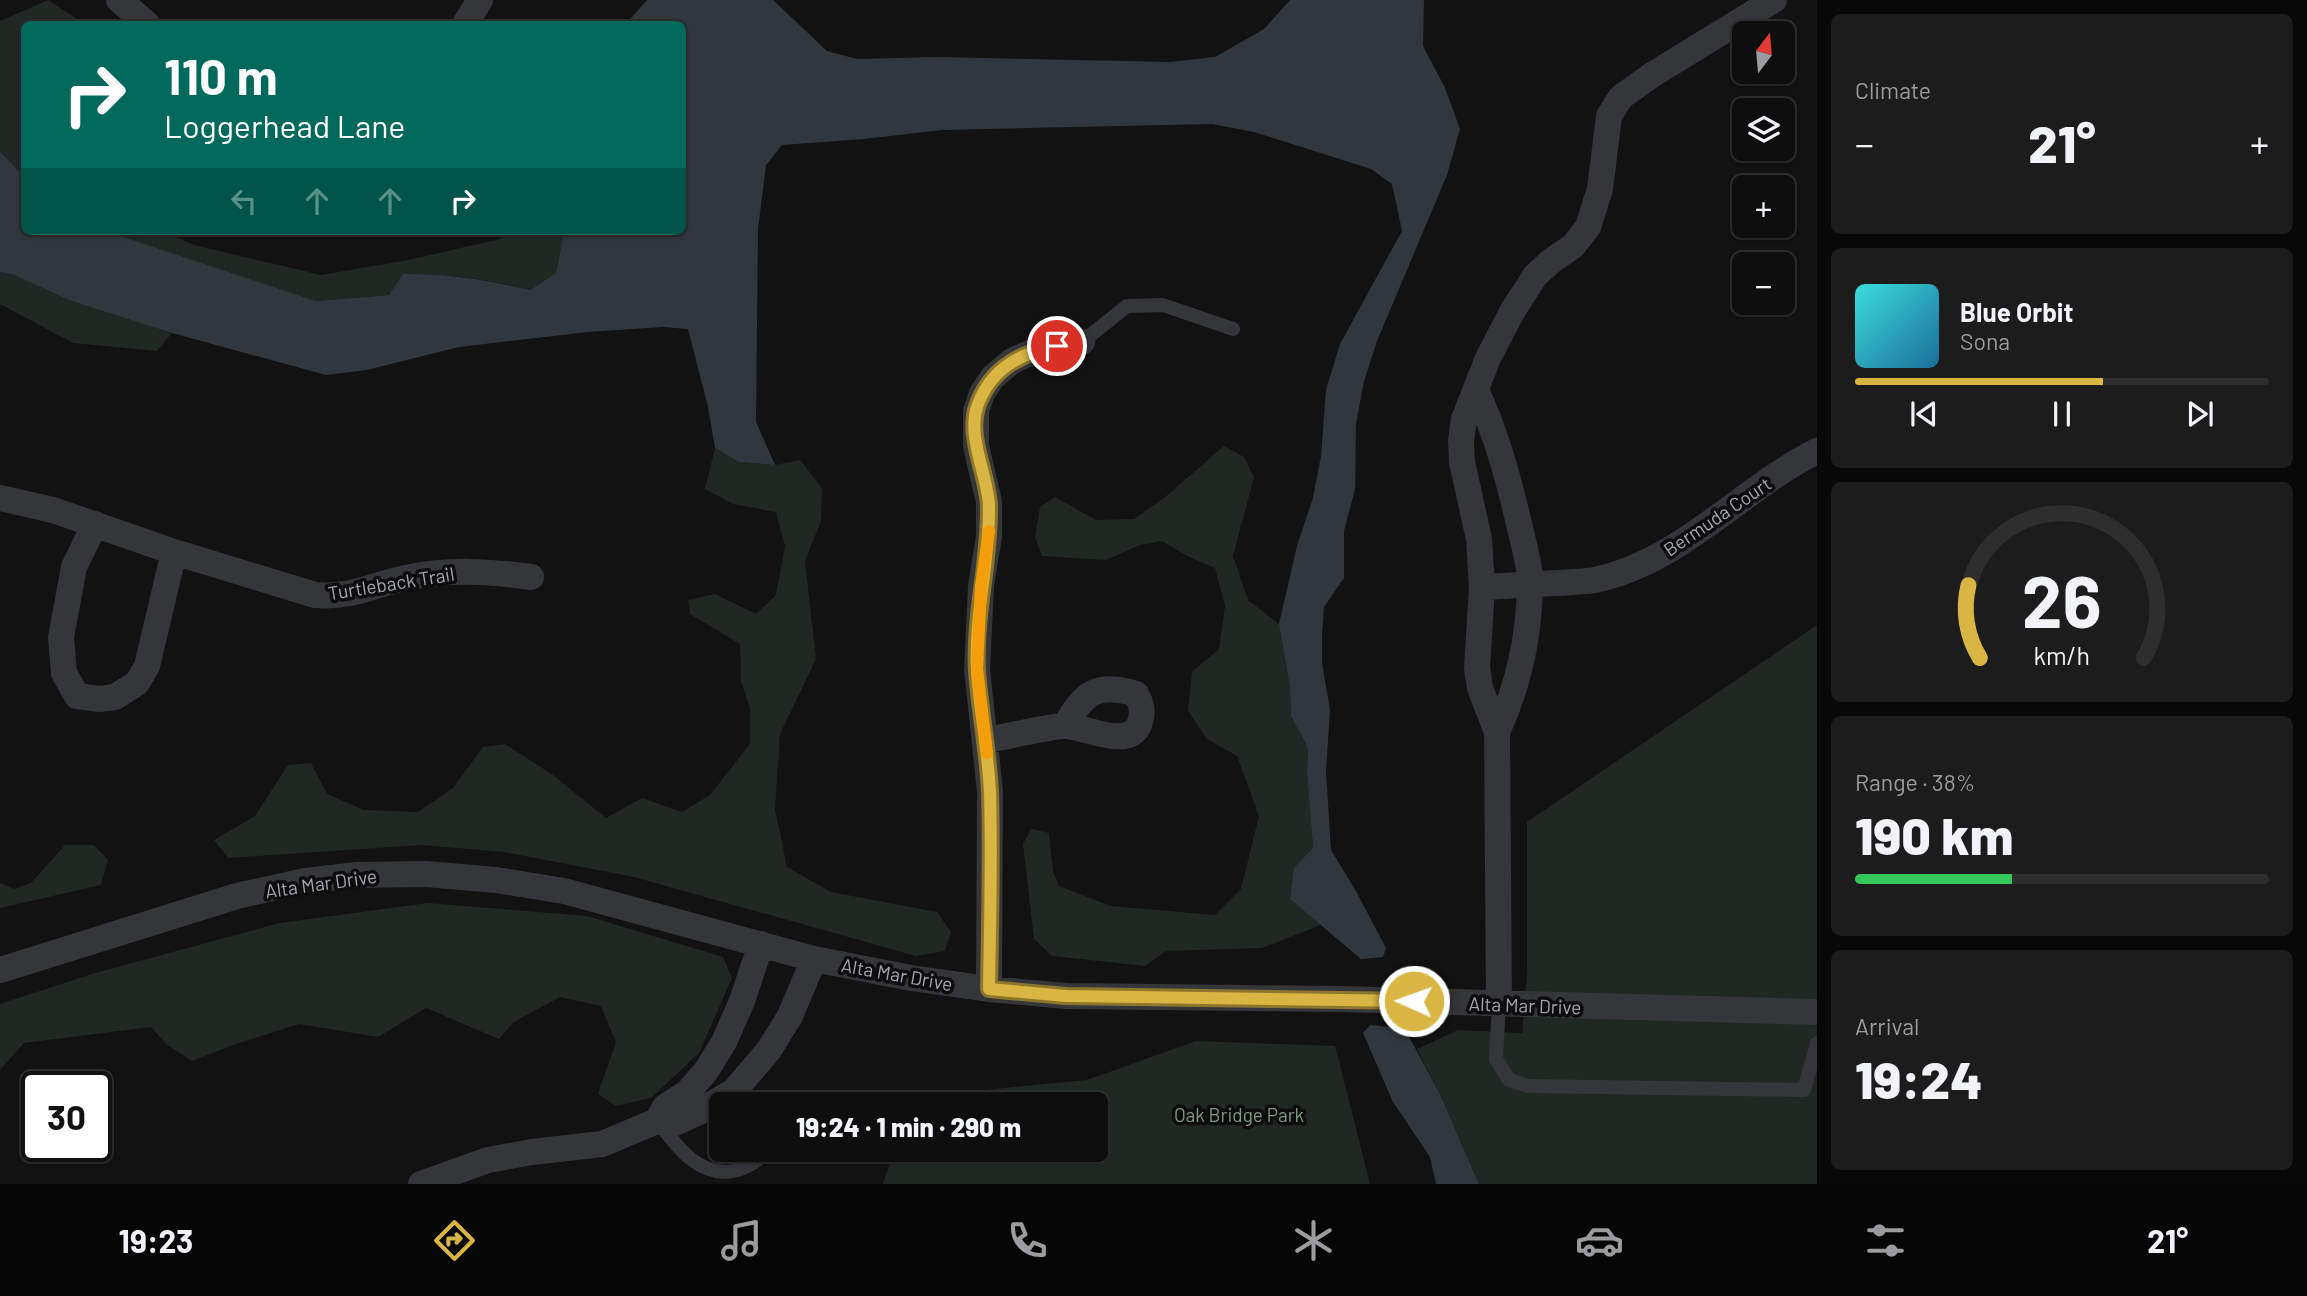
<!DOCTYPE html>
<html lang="en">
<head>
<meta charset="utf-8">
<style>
	body { margin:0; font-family:Barlow,sans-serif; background:#1c1c1c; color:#f1f3f6; height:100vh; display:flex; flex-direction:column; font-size:26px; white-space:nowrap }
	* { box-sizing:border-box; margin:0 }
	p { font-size:23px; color:#9b9c9e }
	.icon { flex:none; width:38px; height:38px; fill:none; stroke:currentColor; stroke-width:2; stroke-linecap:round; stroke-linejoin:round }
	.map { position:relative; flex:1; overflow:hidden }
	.drawer { display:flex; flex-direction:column; gap:14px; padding:14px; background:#080808; width:490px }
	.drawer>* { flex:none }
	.banner { position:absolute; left:21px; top:21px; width:665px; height:214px; border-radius:10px; box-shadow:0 2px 5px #0004,0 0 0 2px #2e2e2e; background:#00695c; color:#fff; overflow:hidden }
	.needle { width:46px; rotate:16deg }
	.tools { position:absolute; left:1732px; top:21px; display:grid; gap:14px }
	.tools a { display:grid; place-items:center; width:63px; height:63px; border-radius:10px; background:#0e0e0e; box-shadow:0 2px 5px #0004,0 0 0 2px #2e2e2e; font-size:35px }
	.speed { position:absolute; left:21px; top:1071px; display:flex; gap:14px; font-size:35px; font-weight:700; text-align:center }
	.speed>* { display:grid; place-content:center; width:91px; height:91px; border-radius:50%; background:#0e0e0e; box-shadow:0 2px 5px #0004,0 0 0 2px #2e2e2e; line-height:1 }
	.speed .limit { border:4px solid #111; border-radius:10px; background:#fff; color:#111 }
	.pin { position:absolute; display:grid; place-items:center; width:60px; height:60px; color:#fff; margin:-30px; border:4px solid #fff; border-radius:50%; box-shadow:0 2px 7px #0007 }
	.me { position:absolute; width:77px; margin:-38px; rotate:272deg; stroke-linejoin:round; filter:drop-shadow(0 0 5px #0008) }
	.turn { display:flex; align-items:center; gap:24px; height:147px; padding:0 28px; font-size:32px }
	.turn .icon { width:91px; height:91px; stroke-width:2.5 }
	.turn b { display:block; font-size:49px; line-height:60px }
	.lanes { display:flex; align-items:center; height:66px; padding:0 28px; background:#0003; justify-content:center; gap:35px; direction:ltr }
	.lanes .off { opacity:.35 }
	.big { font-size:52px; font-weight:800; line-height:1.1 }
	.drawer .card { flex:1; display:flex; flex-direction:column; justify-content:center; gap:10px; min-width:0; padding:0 24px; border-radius:10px; background:#1c1c1c }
	.drawer .dial { align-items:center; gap:0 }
	.dial svg { height:182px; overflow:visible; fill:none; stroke:#2e2e2e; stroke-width:7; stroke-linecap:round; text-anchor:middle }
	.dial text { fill:#f1f3f6; stroke:none }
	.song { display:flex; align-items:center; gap:21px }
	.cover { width:84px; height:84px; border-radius:10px; background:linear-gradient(135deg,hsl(180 70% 55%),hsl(200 70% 35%)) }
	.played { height:7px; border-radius:4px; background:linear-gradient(90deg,#d9b643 60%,#2e2e2e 60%) }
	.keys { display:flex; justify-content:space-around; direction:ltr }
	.heat { display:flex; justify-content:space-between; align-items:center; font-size:38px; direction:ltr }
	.charge { height:10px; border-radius:5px; background:linear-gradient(90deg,#34c759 38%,#2e2e2e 0) }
	.trip { position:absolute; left:709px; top:1092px; width:399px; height:70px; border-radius:10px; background:#0e0e0e; box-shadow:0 2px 5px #0004,0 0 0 2px #2e2e2e; font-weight:800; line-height:70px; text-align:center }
	.tab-bar { display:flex; height:112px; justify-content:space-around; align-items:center; background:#060606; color:#9b9c9e }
	.tab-bar .icon { width:49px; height:49px }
	.tab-bar .selected { color:#d9b643 }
	.tab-bar b { font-size:32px; color:#f1f3f6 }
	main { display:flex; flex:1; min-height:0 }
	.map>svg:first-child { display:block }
</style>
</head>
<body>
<main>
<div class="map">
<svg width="1817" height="1184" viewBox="0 0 1817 1184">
	<rect width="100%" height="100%" fill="#121213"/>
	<path fill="#212722" d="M48,0L85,24H24V177L0,151V21Z
		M106,231H163L194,245L321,275L408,260L500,239L510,231H564L556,273L530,290C488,279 447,273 404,274L389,295L316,301Z
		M0,272L14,275L71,301L172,333L157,351L73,343L0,304Z
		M1224,446L1244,457L1254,477L1233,556L1248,600L1279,624L1290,688L1291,716L1308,748L1307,773L1313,849L1295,868L1290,899L1321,925L1262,948L1166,951L1145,966L1052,956L1034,939L1023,844L1031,829L1049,833L1053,872L1059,886L1111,906L1215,915L1241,889L1259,816L1237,756L1207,739L1188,711L1192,672L1219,649L1225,606L1215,568L1187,556L1162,541L1140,545L1106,560L1042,556L1035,537L1040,507L1055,497L1096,520L1134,519L1164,498Z
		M715,448L739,462L775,465L800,460L822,488L821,521L805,561L816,659L780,734L775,809L787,867L831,892L937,912L951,932L945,951L916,956L634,877L504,852L422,845L228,858L214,840L255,816L288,765L311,763L327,794L364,810L418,812L453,788L483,747L505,744L553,775L606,818L642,798L682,812L710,795L750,744V708L741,681L740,644L690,614L688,600L715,594L756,614L776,595L785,546L776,512L733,504L705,489Z
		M1817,625V1184H1479L1440,1094L1417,1049L1458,1030L1522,1033L1527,973V822Z
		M65,845H94L108,860L101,885L0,908V883L14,889L31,883Z
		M428,903L587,916L723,957L732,978L699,1053L651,1098L616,1106L598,1094L616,1042L601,1006L560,997L514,1022L499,1039L426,1008L378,1037L299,1024L236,1044L192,1061L167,1045L151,1027L24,1043L0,1070V1004L95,973L280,923Z
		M1196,1041L1335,1046L1370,1184H883L894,1150H1096V1104H909L911,1097L1087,1080Z"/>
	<path fill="#31373e" d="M647,0H773L827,51L857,59L938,57L1170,62L1215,57L1264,29L1290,0H1424L1423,46L1445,88L1460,129L1447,175L1377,341L1364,381L1356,424L1355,489L1344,531V578L1324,607L1322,634V663L1330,710L1326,771L1331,850L1357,893L1386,948L1383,957L1361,959L1290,899L1294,868L1313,848L1307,773L1308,748L1291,716L1290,688L1279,624L1297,546L1313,498L1321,456L1326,390L1340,344L1402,231L1392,184L1371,169L1254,132L1212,124L942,130L864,139L782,145L766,165L758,229L756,422L775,465L739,462L715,448L708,407L688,329L663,327L588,332L459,347L367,370L326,375L172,333L71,301L14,275L0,272V151L24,177V231H106L316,301L389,295L403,274C447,273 488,280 530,290L556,273L564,231H682V24H626Z
		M1370,1025L1400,1028L1407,1033L1440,1094L1479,1184H1436L1430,1157L1393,1102L1363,1033Z"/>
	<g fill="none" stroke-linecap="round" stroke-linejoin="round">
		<path stroke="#35363a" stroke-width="14" d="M1082,342L1127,306L1163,305L1233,329
			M1499,1004L1496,1059L1509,1080L1528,1086L1804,1090L1817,1043
			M658,1122C668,1134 678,1149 691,1159C718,1180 746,1174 768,1150"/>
		<path stroke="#35363a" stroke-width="26" d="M119,0L147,24
			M465,24L480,0
			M1476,390C1497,435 1509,481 1520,528C1524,546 1531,568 1530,586C1529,637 1518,687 1497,732
			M0,498L53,510L174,552L315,595C354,598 370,585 406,578C449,569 486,571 531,577
			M95,524L74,567L61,637L64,673L77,696L99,699L115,697L137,683L147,666L174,552
			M1482,587C1507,586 1532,584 1558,583C1570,582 1583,582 1595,580C1681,562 1741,489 1817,451
			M986,740C1011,736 1037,729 1062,726C1082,724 1127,751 1139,725C1144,713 1142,704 1136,694C1098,682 1084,692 1065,726
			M0,970L237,896L305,881L357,875L426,874L496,880L564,891L814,959L911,978L989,989L1066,996L1341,999L1817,1012
			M989,989L990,791L977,669L981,586L989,536V502L976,446V411L982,393L993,377L1012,361L1039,349L1082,342
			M1499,1004L1497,732L1480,688L1477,668L1482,587L1479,539L1462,462L1461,441L1464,419L1488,358L1513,310L1535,276L1550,262L1573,246L1588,227L1600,189L1609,116L1621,97L1652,75L1774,0
			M657,1121L665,1107L688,1092L706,1071L724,1042L742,1001L761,944
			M421,1184L488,1160L532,1152L602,1144L657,1121L673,1124L697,1113L734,1091L769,1050L790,1016L814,959"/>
	</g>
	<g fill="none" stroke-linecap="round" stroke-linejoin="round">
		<g stroke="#8d762c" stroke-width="18">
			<path id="route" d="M1057,346C1020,353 990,369 977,407C967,438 988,476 989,506C990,561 974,615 977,671C980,711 988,751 990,792C992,858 990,924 989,989L1066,996L1414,1001"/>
		</g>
		<use href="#route" stroke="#d9b643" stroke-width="12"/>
		<path stroke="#f59e0b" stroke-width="12" d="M987,753L977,669L981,586L989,531"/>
	</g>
	<g text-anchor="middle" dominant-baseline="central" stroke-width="7" stroke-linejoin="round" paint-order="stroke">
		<g font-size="19" fill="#a5a8b2" stroke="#0d0d0e">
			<text transform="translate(1717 516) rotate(-34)">Bermuda Court</text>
			<text transform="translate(391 583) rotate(-9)">Turtleback Trail</text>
			<text transform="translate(321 883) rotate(-8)">Alta Mar Drive</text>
			<text transform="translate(897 974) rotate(10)">Alta Mar Drive</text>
			<text transform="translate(1525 1005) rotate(2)">Alta Mar Drive</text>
		</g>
		<g font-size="19" fill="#7e9b83" stroke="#0d0d0e">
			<text x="1239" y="1114">Oak Bridge Park</text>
		</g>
	</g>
</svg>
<div class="tools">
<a><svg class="needle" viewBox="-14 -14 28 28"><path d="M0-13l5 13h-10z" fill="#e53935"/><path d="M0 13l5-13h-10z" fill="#9b9c9e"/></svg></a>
<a><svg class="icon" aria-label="layers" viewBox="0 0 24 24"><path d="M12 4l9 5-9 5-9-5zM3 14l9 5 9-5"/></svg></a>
<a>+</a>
<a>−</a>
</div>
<div class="speed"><div class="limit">30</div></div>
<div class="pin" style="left:1057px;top:346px;background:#d93025"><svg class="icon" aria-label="arrive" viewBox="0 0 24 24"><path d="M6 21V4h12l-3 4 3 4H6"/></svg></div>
<svg class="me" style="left:1414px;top:1001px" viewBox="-20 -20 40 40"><circle r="17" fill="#d9b643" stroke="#fff" stroke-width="3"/><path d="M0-11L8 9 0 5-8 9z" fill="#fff"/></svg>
<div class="trip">19:24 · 1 min · 290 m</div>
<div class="banner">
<div class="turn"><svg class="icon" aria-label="right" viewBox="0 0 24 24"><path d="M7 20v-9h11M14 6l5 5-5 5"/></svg><div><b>110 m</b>Loggerhead Lane</div></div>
<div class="lanes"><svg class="icon off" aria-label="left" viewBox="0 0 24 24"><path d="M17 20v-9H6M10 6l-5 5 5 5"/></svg><svg class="icon off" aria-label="ahead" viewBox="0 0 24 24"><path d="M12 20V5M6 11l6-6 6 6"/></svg><svg class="icon off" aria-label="ahead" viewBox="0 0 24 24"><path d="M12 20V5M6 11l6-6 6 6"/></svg><svg class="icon" aria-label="right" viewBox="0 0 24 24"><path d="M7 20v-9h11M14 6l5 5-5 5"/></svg></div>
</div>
</div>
<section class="drawer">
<div class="card"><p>Climate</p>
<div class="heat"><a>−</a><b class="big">21°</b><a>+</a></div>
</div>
<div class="card">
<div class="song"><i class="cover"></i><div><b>Blue Orbit</b><p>Sona</p></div></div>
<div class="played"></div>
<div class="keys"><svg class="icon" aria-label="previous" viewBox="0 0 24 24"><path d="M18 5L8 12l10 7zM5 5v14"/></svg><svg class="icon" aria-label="pause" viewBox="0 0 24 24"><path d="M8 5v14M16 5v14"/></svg><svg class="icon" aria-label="next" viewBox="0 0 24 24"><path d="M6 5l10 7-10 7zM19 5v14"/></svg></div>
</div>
<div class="card dial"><svg viewBox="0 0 100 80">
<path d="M14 69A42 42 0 1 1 86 69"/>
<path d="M14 69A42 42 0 0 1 9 37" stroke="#d9b643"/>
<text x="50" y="56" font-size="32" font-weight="700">26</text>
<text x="50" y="72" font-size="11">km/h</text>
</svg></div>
<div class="card"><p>Range · 38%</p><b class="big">190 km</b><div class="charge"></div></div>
<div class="card"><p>Arrival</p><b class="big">19:24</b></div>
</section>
</main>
<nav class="tab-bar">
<b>19:23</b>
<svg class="icon selected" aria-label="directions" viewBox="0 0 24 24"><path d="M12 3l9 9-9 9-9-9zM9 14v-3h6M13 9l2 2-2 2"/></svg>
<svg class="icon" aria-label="music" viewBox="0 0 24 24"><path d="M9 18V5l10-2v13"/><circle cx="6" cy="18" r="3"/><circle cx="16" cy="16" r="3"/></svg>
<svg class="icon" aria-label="phone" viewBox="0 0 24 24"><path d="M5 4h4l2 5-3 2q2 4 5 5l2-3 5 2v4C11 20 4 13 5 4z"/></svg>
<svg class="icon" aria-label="climate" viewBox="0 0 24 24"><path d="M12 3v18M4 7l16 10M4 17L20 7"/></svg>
<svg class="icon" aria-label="car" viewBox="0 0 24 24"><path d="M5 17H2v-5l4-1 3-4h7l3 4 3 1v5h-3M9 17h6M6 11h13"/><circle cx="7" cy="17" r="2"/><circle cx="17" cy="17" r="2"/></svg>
<svg class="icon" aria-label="filters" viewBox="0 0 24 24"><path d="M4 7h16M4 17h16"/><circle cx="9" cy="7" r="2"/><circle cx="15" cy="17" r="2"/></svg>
<b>21°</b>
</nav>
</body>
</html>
